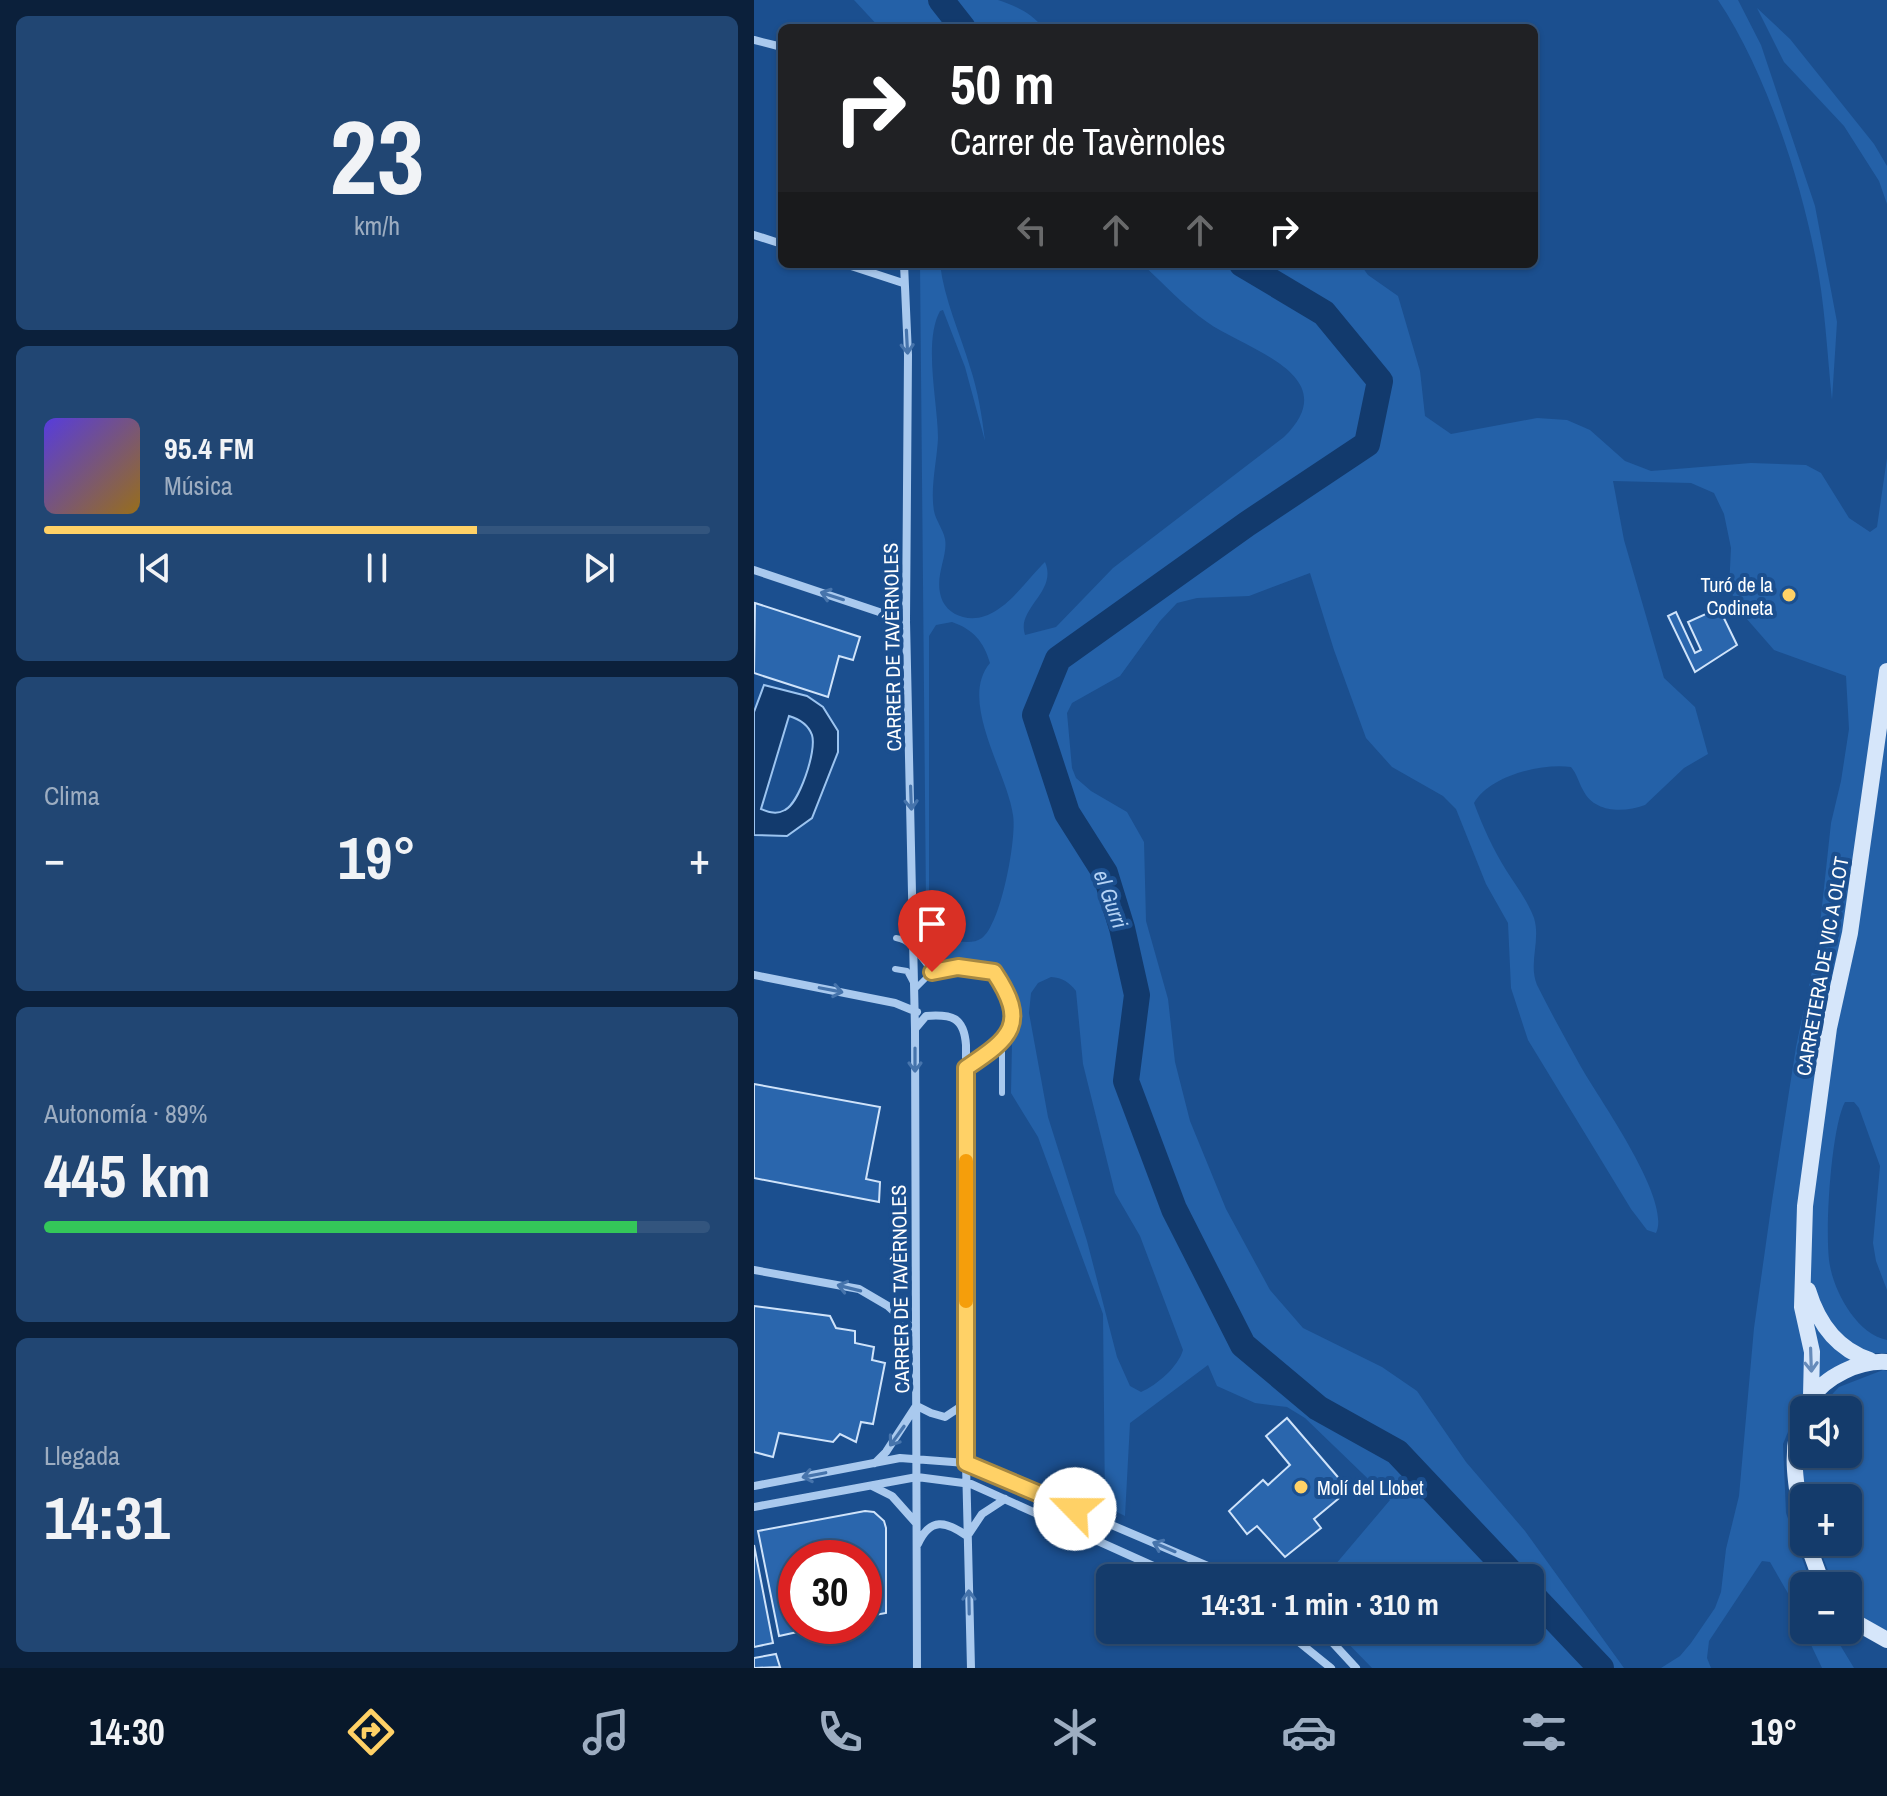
<!DOCTYPE html>
<html lang="es">
<head>
<meta charset="utf-8">
<style>
	body { margin:0; font-family:"Archivo Narrow",sans-serif; background:#214673; color:#f1f3f6; height:100vh; display:flex; flex-direction:column; font-size:30px; white-space:nowrap }
	* { box-sizing:border-box; margin:0 }
	p { font-size:26px; color:#9dadc1 }
	.icon { flex:none; width:44px; height:44px; fill:none; stroke:currentColor; stroke-width:2; stroke-linecap:round; stroke-linejoin:round }
	.map { position:relative; flex:1; overflow:hidden }
	.panel { display:flex; flex-direction:column; gap:16px; padding:16px; background:#0b203b; width:754px }
	.panel>* { flex:none }
	.hud { position:absolute; left:24px; top:24px; width:760px; height:244px; border-radius:12px; box-shadow:0 2px 6px #0004,0 0 0 2px #33557e; background:#202124; color:#fff; overflow:hidden }
	.tools { position:absolute; left:1036px; top:1396px; display:grid; gap:16px }
	.tools a { display:grid; place-items:center; width:72px; height:72px; border-radius:12px; background:#143b6b; box-shadow:0 2px 6px #0004,0 0 0 2px #33557e; font-size:40px }
	.speed { position:absolute; left:24px; top:1540px; display:flex; gap:16px; font-size:40px; font-weight:700; text-align:center }
	.speed>* { display:grid; place-content:center; width:104px; height:104px; border-radius:50%; background:#143b6b; box-shadow:0 2px 6px #0004,0 0 0 2px #33557e; line-height:1 }
	.speed .limit { border:12px solid #d22; background:#fff; color:#111 }
	.pin { position:absolute; display:grid; place-items:center; width:68px; height:68px; color:#fff; margin:-82px -34px; border-radius:50% 50% 50% 0; rotate:-45deg; box-shadow:0 0 8px #0007 }
	.pin .icon { rotate:45deg }
	.me { position:absolute; width:88px; margin:-44px; rotate:293deg; stroke-linejoin:round; filter:drop-shadow(0 0 6px #0008) }
	.turn { display:flex; align-items:center; gap:28px; height:168px; padding:0 40px; font-size:36px }
	.turn .icon { width:104px; height:104px; stroke-width:2.5 }
	.turn b { display:block; font-size:56px; line-height:68px }
	.lanes { display:flex; align-items:center; height:76px; padding:0 40px; background:#0003; justify-content:center; gap:40px; direction:ltr }
	.lanes .off { opacity:.35 }
	.big { font-size:60px; font-weight:700; line-height:1.1 }
	.panel .widget { flex:1; display:flex; flex-direction:column; justify-content:center; gap:12px; min-width:0; padding:0 28px; border-radius:12px; background:#214673 }
	.panel .dial { align-items:center; gap:0 }
	.dial b { font-size:104px; line-height:1 }
	.song { display:flex; align-items:center; gap:24px }
	.cover { width:96px; height:96px; border-radius:12px; background:linear-gradient(135deg,hsl(250 70% 55%),hsl(40 70% 35%)) }
	.played { height:8px; border-radius:4px; background:linear-gradient(90deg,#ffd166 65%,#33557e 65%) }
	.keys { display:flex; justify-content:space-around; direction:ltr }
	.heat { display:flex; justify-content:space-between; align-items:center; font-size:44px; direction:ltr }
	.charge { height:12px; border-radius:6px; background:linear-gradient(90deg,#34c759 89%,#33557e 0) }
	.trip { position:absolute; left:342px; top:1564px; width:448px; height:80px; border-radius:12px; background:#143b6b; box-shadow:0 2px 6px #0004,0 0 0 2px #33557e; font-weight:700; line-height:80px; text-align:center }
	.menu { display:flex; height:128px; justify-content:space-around; align-items:center; background:#08182b; color:#9dadc1 }
	.menu .icon { width:56px; height:56px }
	.menu .selected { color:#ffd166 }
	.menu b { font-size:36px; color:#f1f3f6 }
	main { display:flex; flex:1; min-height:0 }
	.map>svg:first-child { display:block }
</style>
</head>
<body>
<main>
<section class="panel">
<div class="widget dial"><b>23</b><p>km/h</p></div>
<div class="widget">
<div class="song"><i class="cover"></i><div><b>95.4 FM</b><p>Música</p></div></div>
<div class="played"></div>
<div class="keys"><svg class="icon" aria-label="previous" viewBox="0 0 24 24"><path d="M18 5L8 12l10 7zM5 5v14"/></svg><svg class="icon" aria-label="pause" viewBox="0 0 24 24"><path d="M8 5v14M16 5v14"/></svg><svg class="icon" aria-label="next" viewBox="0 0 24 24"><path d="M6 5l10 7-10 7zM19 5v14"/></svg></div>
</div>
<div class="widget"><p>Clima</p>
<div class="heat"><a>−</a><b class="big">19°</b><a>+</a></div>
</div>
<div class="widget"><p>Autonomía · 89%</p><b class="big">445 km</b><div class="charge"></div></div>
<div class="widget"><p>Llegada</p><b class="big">14:31</b></div>
</section>
<div class="map">
<svg width="1133" height="1668" viewBox="0 0 1133 1668">
	<rect width="100%" height="100%" fill="#1b4f8f"/>
	<path fill="#2461a8" fill-rule="evenodd" d="M100,0H244C262,6 278,13 289,28H126Z
		M964,0H984L1007,45L1061,206L1083,322L1078,400C1073,352 1071,302 1061,255C1045,174 1010,68 964,0Z
		M1003,8L1036,39L1120,144L1133,166V204L1125,181L1090,126L1030,62Z
		M166,264H186C190,299 206,333 216,367C224,391 228,416 231,441L211,367L189,310L186,311C169,342 184,403 184,438C183,461 176,488 180,511C182,521 189,529 191,539C194,555 182,573 186,593C188,605 197,614 209,617C244,626 270,582 291,562C304,592 262,608 271,635L302,627L359,568L530,437C593,375 492,350 453,322C430,306 409,283 388,264H606L614,275L644,296L666,371L671,416L697,434L783,418L813,420L836,430L871,461L897,471L997,463L1052,465L1067,473L1095,518L1116,532L1123,527L1133,458V1290L1122,1261L1119,1243L1126,1166L1105,1108L1100,1102H1091C1077,1127 1070,1237 1076,1266C1081,1293 1103,1334 1133,1340V1353H1116L1052,1388L1029,1444L1032,1513L1058,1586H1050V1630L1039,1602L1016,1562L1008,1561L955,1641L953,1658L957,1668H907L926,1656L937,1643L961,1608L967,1592L972,1549L985,1496L1000,1328L1018,1201L1042,1047L1064,943L1077,823L1087,781L1095,729L1092,676L1020,650L992,618L975,589L977,548L970,514L960,493L937,483L859,481L870,540L910,678L941,707L954,754L930,768L891,805C870,813 840,813 829,790C824,781 823,774 817,767C787,763 735,776 720,803C729,827 739,849 752,870C763,887 773,900 780,918C787,941 774,963 783,985C797,1013 812,1040 827,1067C845,1099 918,1200 902,1233L893,1230L877,1209L774,1040L757,988L754,923L732,884L702,809L689,796L638,767L612,738L580,650L556,573L495,596L443,598L423,603L406,621L366,676L318,703L313,713L318,768L322,778L337,791L373,812L390,842L392,921L414,999L421,1062L436,1121L472,1209L516,1290L549,1328L628,1367L663,1391L712,1462L771,1531L870,1668H618L581,1630H776V1578H570L636,1500L551,1418L533,1407L501,1403L463,1386L454,1365L376,1423L371,1516L351,1506L349,1314L284,1137L257,1093L258,1043L266,1015L259,986L241,966L213,959L183,960L170,931L172,903ZM198,622C219,629 230,642 236,663C204,701 253,772 259,815C263,838 247,924 228,938C214,948 189,937 175,932V636L182,625ZM297,977C309,978 315,982 322,991L329,1064L361,1193L386,1236L429,1350C424,1367 403,1385 387,1392L376,1386L363,1357L333,1241L294,1117L275,1013L277,993L284,983Z
		M1129,1370L1133,1371V1631L1097,1612L1094,1608V1586H1080L1063,1542H1094V1498H1053L1049,1477L1050,1437V1454H1094V1410H1063L1085,1387Z
		M1050,1630H1077L1100,1668H1068Z"/>
	<path fill="#123a6d" stroke="#9cc4f0" stroke-width="2" fill-rule="evenodd" d="M10,685L53,696L69,707L84,731V752L58,818L33,836L0,835V712ZM35,716C45,719 54,724 58,735C63,751 45,803 31,810C22,815 15,812 7,809Z"/>
	<g fill="none" stroke-linecap="round" stroke-linejoin="round">
		<path stroke="#123a6d" stroke-width="26" d="M187,0L209,28
			M488,264L570,313L626,381L613,444L493,524L304,659L281,715L313,813L351,873L368,928L383,995L372,1081L420,1209L489,1345L564,1408L643,1452L762,1578
			M776,1593L847,1668"/>
	</g>
	<path fill="#2a66ad" stroke="#cfe3fa" stroke-width="2" d="M1,603L106,637L99,660L85,656L74,697L0,673Z
		M965,608L983,645L941,672L914,616L922,612L941,653L947,650L934,622Z
		M0,1084L126,1107L112,1179L126,1182L125,1202L0,1178Z
		M0,1306L76,1316L82,1328L101,1331V1343L120,1347L118,1360L131,1363L119,1424L107,1422L102,1442L86,1434L79,1442L25,1433L19,1457L0,1452Z
		M533,1418L595,1490L560,1519L567,1528L531,1557L503,1526L493,1534L475,1511L509,1480L514,1485L536,1465L512,1436Z
		M111,1511L120,1512L130,1521L132,1528V1613L110,1617V1558H42V1626H71L25,1636L4,1531Z
		M0,1545L19,1643L0,1647Z
		M22,1654L26,1667L0,1668V1658Z"/>
	<g fill="none" stroke-linecap="round" stroke-linejoin="round">
		<path stroke="#a9c9ee" stroke-width="6" d="M142,938C158,940 168,959 178,972L204,967L240,972C275,1024 257,1038 212,1068
			M141,969L153,971L162,988L178,972
			M248,1043V1093
			M335,1497L344,1519"/>
		<path stroke="#a9c9ee" stroke-width="8" d="M0,40L28,47
			M0,235L28,244
			M91,264L149,283
			M150,264L154,355L152,621L161,1029
			M0,570L152,621
			M0,975L141,1003L163,1012
			M0,1270L105,1289L134,1306L160,1330
			M163,1406L177,1413L191,1417L206,1407L210,1398
			M121,1463L132,1452L162,1406
			M0,1486L146,1458L212,1463L482,1578
			M118,1486L138,1496L162,1523
			M0,1507L163,1477L217,1484L426,1578
			M214,1535L228,1514L251,1499
			M164,1544C176,1517 192,1521 213,1536
			M530,1630L577,1668
			M567,1630L602,1668
			M163,1668L161,1029L172,1016C198,1014 210,1017 212,1045V1463L217,1668"/>
		<path stroke="#d6e6fa" stroke-width="16" d="M1054,1290C1064,1323 1082,1349 1116,1360
			M1057,1396L1058,1352L1048,1307L1051,1206L1075,1028L1096,933L1133,671
			M1056,1400C1071,1376 1106,1360 1133,1362
			M1050,1412C1033,1450 1043,1491 1050,1531
			M1053,1542L1069,1586
			M1094,1618L1133,1640"/>
	</g>
	<defs><path id="oneway-shaft" d="M-6 0H5M1.5-3L5.5 0L1.5 3" fill="none" stroke-width="1.6" stroke-linecap="round" stroke-linejoin="round" transform="scale(2)"/></defs>
	<g stroke="#4674ac">
		<use href="#oneway-shaft" transform="translate(153 342) rotate(87)"/>
		<use href="#oneway-shaft" transform="translate(78 596) rotate(-162)"/>
		<use href="#oneway-shaft" transform="translate(157 798) rotate(88)"/>
		<use href="#oneway-shaft" transform="translate(77 990) rotate(11)"/>
		<use href="#oneway-shaft" transform="translate(161 1060) rotate(90)"/>
		<use href="#oneway-shaft" transform="translate(95 1288) rotate(-166)"/>
		<use href="#oneway-shaft" transform="translate(143 1436) rotate(126)"/>
		<use href="#oneway-shaft" transform="translate(60 1475) rotate(169)"/>
		<use href="#oneway-shaft" transform="translate(410 1547) rotate(-157)"/>
		<use href="#oneway-shaft" transform="translate(215 1602) rotate(-91)"/>
	</g>
	<use stroke="#668bba" href="#oneway-shaft" transform="translate(1057 1360) rotate(88)"/>
	<g fill="none" stroke-linecap="round" stroke-linejoin="round">
		<g stroke="#a68842" stroke-width="20">
			<path id="route" d="M178,972L204,967L240,972C275,1024 257,1038 212,1068V1463L321,1509"/>
		</g>
		<use href="#route" stroke="#ffd166" stroke-width="14"/>
		<path stroke="#f59e0b" stroke-width="14" d="M212,1161V1301"/>
	</g>
	<g fill="#ffd166" stroke="#1b4f8f" stroke-width="3">
		<circle cx="1035" cy="595" r="8"/>
		<circle cx="547" cy="1487" r="8"/>
	</g>
	<g text-anchor="middle" dominant-baseline="central" stroke-width="8" stroke-linejoin="round" paint-order="stroke">
		<g font-size="20" fill="#fff" stroke="#1b4f8f" text-anchor="end">
			<text x="1019" y="584">Turó de la<tspan x="1019" dy="23">Codineta</tspan></text>
			<text x="563" y="1487" text-anchor="start">Molí del Llobet</text>
		</g>
		<g font-size="20" fill="#fff" stroke="#1b4f8f">
			<text transform="translate(138 647) rotate(-91)">CARRER DE TAVÈRNOLES</text>
			<text transform="translate(1068 966) rotate(-80)">CARRETERA DE VIC A OLOT</text>
			<text transform="translate(146 1289) rotate(-91)">CARRER DE TAVÈRNOLES</text>
		</g>
		<g font-size="22" font-style="italic" fill="#b5d3f5" stroke="#1b4f8f">
			<text transform="translate(357 899) rotate(70)">el Gurri</text>
		</g>
	</g>
</svg>
<div class="tools">
<a><svg class="icon" aria-label="sound" viewBox="0 0 24 24"><path d="M4 9h4l5-4v14l-5-4H4zM17 9q2 3 0 6"/></svg></a>
<a>+</a>
<a>−</a>
</div>
<div class="speed"><div class="limit">30</div></div>
<div class="pin" style="left:178px;top:972px;background:#d93025"><svg class="icon" aria-label="arrive" viewBox="0 0 24 24"><path d="M6 21V4h12l-3 4 3 4H6"/></svg></div>
<svg class="me" style="left:321px;top:1509px" viewBox="-20 -20 40 40"><circle r="19" fill="#fff"/><path d="M0-13L10 11 0 6-10 11z" fill="#ffd166"/></svg>
<div class="trip">14:31 · 1 min · 310 m</div>
<div class="hud">
<div class="turn"><svg class="icon" aria-label="right" viewBox="0 0 24 24"><path d="M7 20v-9h11M14 6l5 5-5 5"/></svg><div><b>50 m</b>Carrer de Tavèrnoles</div></div>
<div class="lanes"><svg class="icon off" aria-label="left" viewBox="0 0 24 24"><path d="M17 20v-9H6M10 6l-5 5 5 5"/></svg><svg class="icon off" aria-label="ahead" viewBox="0 0 24 24"><path d="M12 20V5M6 11l6-6 6 6"/></svg><svg class="icon off" aria-label="ahead" viewBox="0 0 24 24"><path d="M12 20V5M6 11l6-6 6 6"/></svg><svg class="icon" aria-label="right" viewBox="0 0 24 24"><path d="M7 20v-9h11M14 6l5 5-5 5"/></svg></div>
</div>
</div>
</main>
<nav class="menu">
<b>14:30</b>
<svg class="icon selected" aria-label="directions" viewBox="0 0 24 24"><path d="M12 3l9 9-9 9-9-9zM9 14v-3h6M13 9l2 2-2 2"/></svg>
<svg class="icon" aria-label="music" viewBox="0 0 24 24"><path d="M9 18V5l10-2v13"/><circle cx="6" cy="18" r="3"/><circle cx="16" cy="16" r="3"/></svg>
<svg class="icon" aria-label="phone" viewBox="0 0 24 24"><path d="M5 4h4l2 5-3 2q2 4 5 5l2-3 5 2v4C11 20 4 13 5 4z"/></svg>
<svg class="icon" aria-label="climate" viewBox="0 0 24 24"><path d="M12 3v18M4 7l16 10M4 17L20 7"/></svg>
<svg class="icon" aria-label="car" viewBox="0 0 24 24"><path d="M5 17H2v-5l4-1 3-4h7l3 4 3 1v5h-3M9 17h6M6 11h13"/><circle cx="7" cy="17" r="2"/><circle cx="17" cy="17" r="2"/></svg>
<svg class="icon" aria-label="filters" viewBox="0 0 24 24"><path d="M4 7h16M4 17h16"/><circle cx="9" cy="7" r="2"/><circle cx="15" cy="17" r="2"/></svg>
<b>19°</b>
</nav>
</body>
</html>
